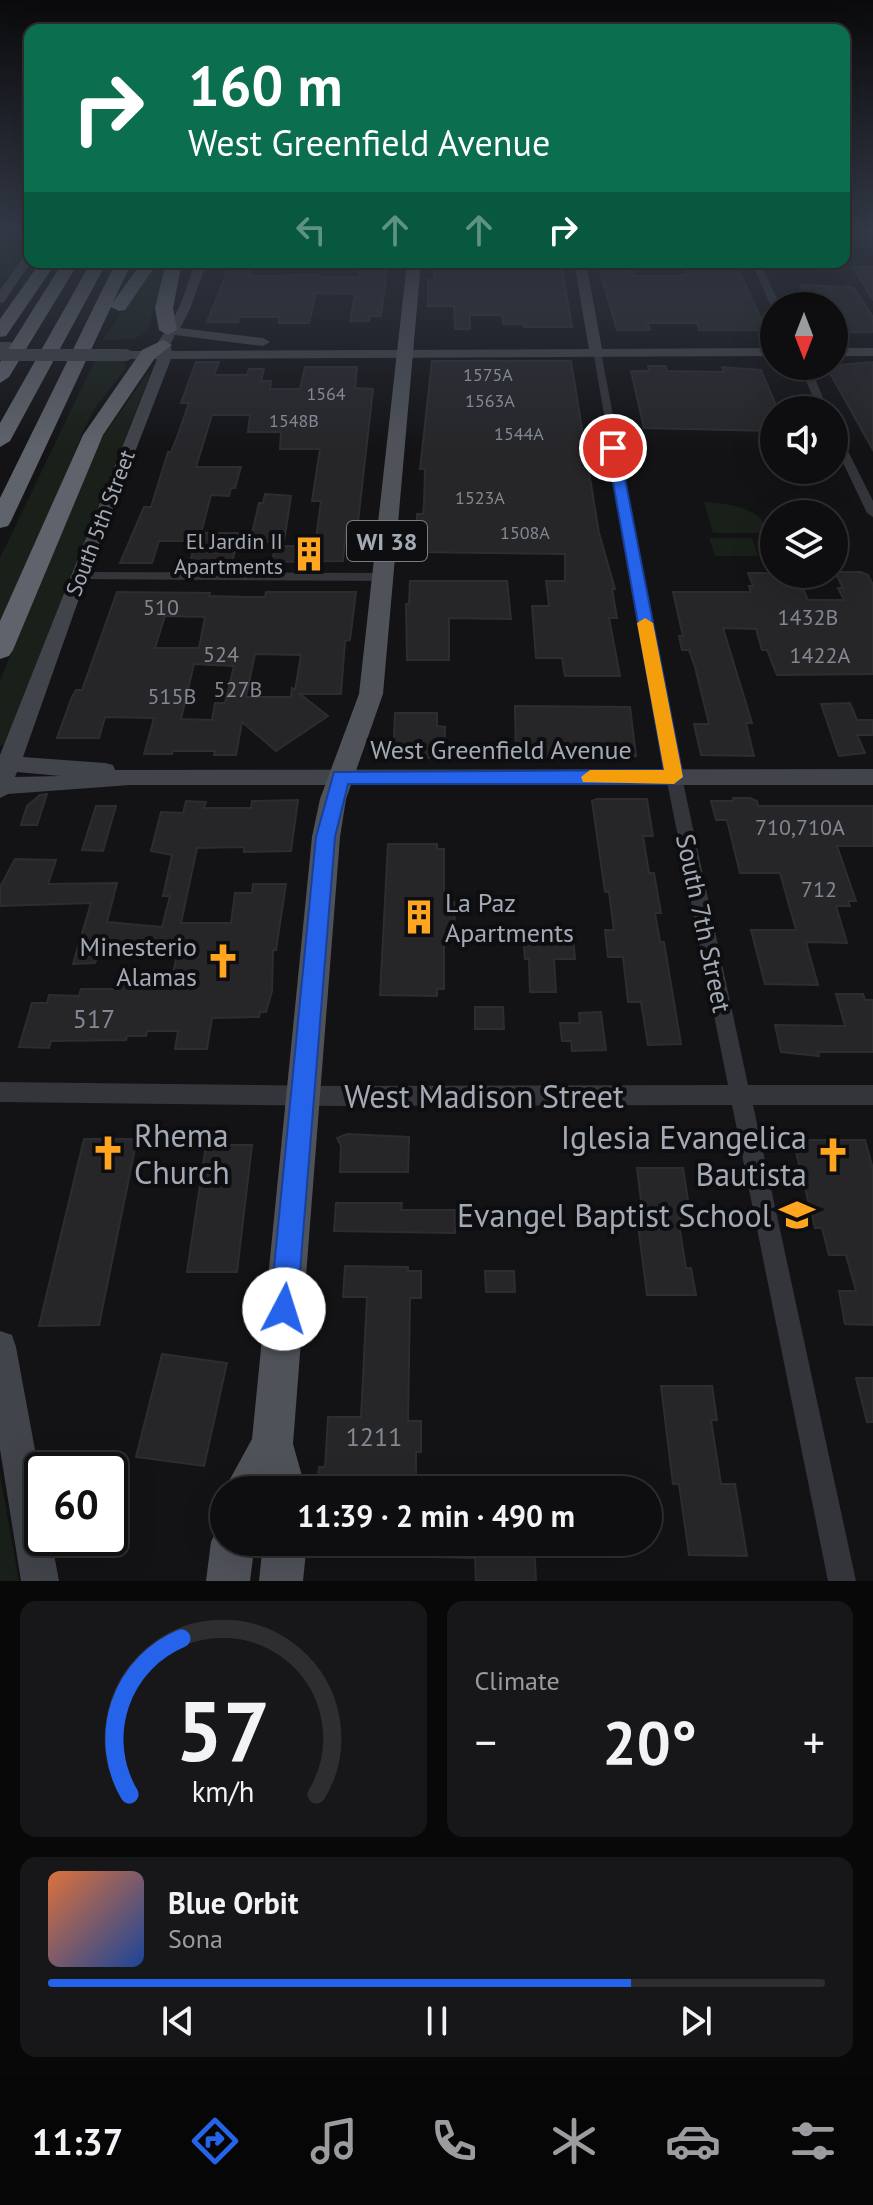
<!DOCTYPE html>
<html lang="en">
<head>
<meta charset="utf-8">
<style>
	body { margin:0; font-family:"PT Sans",sans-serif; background:#171719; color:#f1f3f6; height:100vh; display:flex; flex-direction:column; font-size:30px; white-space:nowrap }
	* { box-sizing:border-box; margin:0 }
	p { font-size:26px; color:#9b9c9f }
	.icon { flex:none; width:44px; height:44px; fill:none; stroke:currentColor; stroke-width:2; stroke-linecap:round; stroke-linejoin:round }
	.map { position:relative; height:1581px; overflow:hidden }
	.sheet { display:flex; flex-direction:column; gap:20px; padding:20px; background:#080809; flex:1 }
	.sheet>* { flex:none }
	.banner { position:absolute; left:24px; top:24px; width:826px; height:244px; border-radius:16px; box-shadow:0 8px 32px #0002,0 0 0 2px #2e2e30; background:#0b6e4f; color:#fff; overflow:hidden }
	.needle { width:52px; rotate:180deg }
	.fabs { position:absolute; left:760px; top:292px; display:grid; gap:16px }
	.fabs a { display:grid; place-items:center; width:88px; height:88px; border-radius:50%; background:#0e0e10; box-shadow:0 8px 32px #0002,0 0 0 2px #2e2e30; font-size:40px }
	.speed { position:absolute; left:24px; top:1452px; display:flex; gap:16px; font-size:40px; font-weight:700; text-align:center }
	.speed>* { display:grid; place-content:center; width:104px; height:104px; border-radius:50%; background:#0e0e10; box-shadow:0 8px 32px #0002,0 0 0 2px #2e2e30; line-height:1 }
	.speed .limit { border:4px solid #111; border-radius:12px; background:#fff; color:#111 }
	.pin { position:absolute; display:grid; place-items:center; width:68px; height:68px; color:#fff; margin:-34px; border:4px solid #fff; border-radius:50%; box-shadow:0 2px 8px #0007 }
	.me { position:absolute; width:88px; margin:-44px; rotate:5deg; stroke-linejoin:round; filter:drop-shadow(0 0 6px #0008) }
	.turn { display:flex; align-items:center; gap:28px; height:168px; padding:0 32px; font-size:36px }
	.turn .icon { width:104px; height:104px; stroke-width:2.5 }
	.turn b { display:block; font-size:56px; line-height:68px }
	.lanes { display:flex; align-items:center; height:76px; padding:0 32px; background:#0003; justify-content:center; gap:40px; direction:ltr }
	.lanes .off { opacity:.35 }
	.big { font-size:60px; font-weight:800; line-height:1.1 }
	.sheet .widget { flex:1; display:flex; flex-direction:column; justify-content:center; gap:12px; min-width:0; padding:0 28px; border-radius:16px; background:#171719 }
	.sheet .dial { align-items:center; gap:0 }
	.dial svg { height:208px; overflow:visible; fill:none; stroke:#2e2e30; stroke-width:7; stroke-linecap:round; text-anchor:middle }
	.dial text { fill:#f1f3f6; stroke:none }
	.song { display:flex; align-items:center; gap:24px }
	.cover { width:96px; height:96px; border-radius:12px; background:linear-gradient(135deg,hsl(20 70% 55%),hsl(220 70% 35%)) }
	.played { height:8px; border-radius:4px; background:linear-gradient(90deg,#2563eb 75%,#2e2e30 75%) }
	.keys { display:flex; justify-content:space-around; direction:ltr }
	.heat { display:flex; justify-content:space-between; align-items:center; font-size:44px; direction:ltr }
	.sheet .tiles { flex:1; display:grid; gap:20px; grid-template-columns:1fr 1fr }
	.widget:last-child { grid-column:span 2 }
	.trip { position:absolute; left:210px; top:1476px; width:452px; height:80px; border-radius:40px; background:#0e0e10; box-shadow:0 8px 32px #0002,0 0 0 2px #2e2e30; font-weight:800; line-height:80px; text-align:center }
	.menu { display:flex; height:128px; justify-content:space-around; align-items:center; background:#060606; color:#9b9c9f }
	.menu .icon { width:56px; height:56px }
	.menu .active { color:#2563eb }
	.menu b { font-size:36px; color:#f1f3f6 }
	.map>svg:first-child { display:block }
</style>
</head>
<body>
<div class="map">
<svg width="873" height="1581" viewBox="0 0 873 1581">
	<rect width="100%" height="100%" fill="#131315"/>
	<path fill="#192019" d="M0,229H30V245L7,278H0Z
		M156,262H167L147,332L133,339L103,340Z
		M95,360H124L125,369L95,408L86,425L0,631V558Z
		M147,374H150L5,745L0,746V680L100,441Z
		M704,502C730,504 759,506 770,533H713Z
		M709,538H752L758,556H715Z
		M0,1475L19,1581H0Z"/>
	<path fill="#262629" stroke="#2d2d31" stroke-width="2" fill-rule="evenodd" d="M231,262H253L250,275L254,276L320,275V277H359L361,262H388L381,316H370L369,321H350L355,294L316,293L309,323H279L280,317H240L238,322H207Z
		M434,262H561L572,327H524L523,324H503L502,315H470V329H455L454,306H428V280H434Z
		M597,262H628L634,276H677L688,274L686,269H693L690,262H725L728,268H738L766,330H699L697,323H647L650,330H617Z
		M852,267H873V300Z
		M800,285L853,287L873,317V332L834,333V306H813Z
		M432,361H571L599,533L615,589H612L617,618H609L620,676H565L562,658H536L532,606H549L546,581H565V554L416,552L417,514H423L424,505L425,469H420Z
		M196,362H219L214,375H247L249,369H264L261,381H271L270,389H300L305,367H357L355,388L373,389L357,531H346L343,561L272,562L275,546H315L321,501H312L320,449H280L281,432H248L250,415H212L196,467H241L235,488H231L229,496L211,495L201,533H239L232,563H190L195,541H159L152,563H120L144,507H151L168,452H171L176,440L189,403H181Z
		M873,362V450L826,366Z
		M648,366H666L667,371L724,372L722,367L761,370L778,410H774V431L644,428L631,371H649Z
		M265,494L291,496L284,542H250L259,503H263Z
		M835,572H861L868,575L873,585V674L777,675L767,650H762L756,629L723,628L752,723H746L754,756L701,755L694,724H709L695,667L689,650H682L679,636H683L673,592H751L749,586H753L748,573H764L797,575L808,600H844L838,588H843Z
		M410,581H507L511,619L449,618V660H407L406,604H409Z
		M117,592L210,593L209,596L246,597H265L266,592H356L350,640L345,641L341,694H300L328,716L276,751L242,722L236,755H214L215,751H173L172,754H144L154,718L105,717L99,738H57L72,697L76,690H82ZM165,616L205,617L199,648H155ZM255,654L301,655L295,690L292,688L291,697H246ZM194,664L234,666L225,703H215L212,720L181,719Z
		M850,703L857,720H873V735H857L865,753L839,756L821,704Z
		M515,706L630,707L636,756L516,757Z
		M395,713H437V726L445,727L444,758L393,757Z
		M47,794L37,825H21L27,806L40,795Z
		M733,798H750L757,801L758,806H873V846H837L856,901H848L850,906H836L847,943L806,942L818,985L765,984L751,930H796L780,873H740L727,820H716L711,801H733Z
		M597,799H647L653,836H643L649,873H654L661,913H655L660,942H664L681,1044L648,1045L641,1002H628L623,957H608L605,930H614L609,892H605L592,801Z
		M298,800L291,851L244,852V847L197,848L181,923H231L235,893H252L253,884H286L276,950H273L272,991L266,1012H260L259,1017L212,1018L207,1049H175L178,1031H147L146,1036H127L126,1040L51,1041L49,1048L19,1047L32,1003H47L49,995L79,996L81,989H119L122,976L172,978L179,945L128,944L124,958H97L95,963L73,964L91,903L0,906V887L15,859L56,860L48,884L117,883L107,922L162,927L170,896H163L172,855L151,851L161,812L183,813L186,801L206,802L204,808H251L252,801Z
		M96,806H116L103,851L82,850Z
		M388,844H437V849H444V902H454L455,932H444V989H437V996L380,995Z
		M573,937L575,959H554L556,992H530L529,959H525L523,938Z
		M836,994H863L865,1000H873V1052H818L819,1056L781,1052L775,1025L845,1026Z
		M475,1007H503L504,1029H475Z
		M601,1012L606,1050L572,1051L571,1041H562L560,1023H580L579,1013Z
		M347,1134L409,1137L408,1172H340L341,1146L337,1138Z
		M84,1139H137L99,1325L39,1326Z
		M793,1140H865L873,1169V1325L845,1324L839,1291H856L846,1255H829L822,1228H815Z
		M206,1145H252L237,1272H187Z
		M637,1168H683L691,1219H678L686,1268H691L696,1295H647L637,1217H643Z
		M336,1203H402L401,1210H455V1233L334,1231Z
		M345,1266L408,1267V1271H421V1298H410L408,1421H421V1452H416V1490H317L319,1467H325L328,1417H361L367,1297H343Z
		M485,1271H514L515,1292H486Z
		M162,1354L227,1363L204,1466L136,1457Z
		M856,1378H873V1422H867Z
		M661,1386H712L717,1420H711L721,1484H735L747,1556L689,1555L679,1484H673Z
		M433,1542H534L536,1581H476L475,1558L433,1557Z"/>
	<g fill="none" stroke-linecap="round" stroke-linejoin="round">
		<path fill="#33353a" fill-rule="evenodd" d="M751,262H759L781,306H774V308L771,306Z
			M593,350L601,352L682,777L748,1085H873V1105H753L856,1581H828L732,1105L341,1106L0,1102V1082L341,1086L728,1085L666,777Z
			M800,366H810L828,410H818Z
			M834,430L839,433L873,501V517L867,513L834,444Z
			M78,572L383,573L389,577L383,581L73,579L72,576Z"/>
		<path fill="#41444a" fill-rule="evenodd" d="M30,252L31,262L4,302L0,303V290L26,253Z
			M195,262H207L190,309L180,328L263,338L270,342L263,346L175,335L170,345L172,351L589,349L574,262H586L602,349L774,348V356L171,359L87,576L23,757L105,763L113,765L115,770L873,769V785H130L8,794L0,798V755L157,359H126L119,355L126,351H158L156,345L164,333L162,330C181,317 187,283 195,262ZM17,772L60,776L15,777Z
			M0,342H11L18,346L11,350H0Z
			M834,348H873V356H834Z
			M0,1331L12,1335L16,1347L42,1488V1538H51L59,1581H21L0,1449Z"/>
		<path fill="#4f5259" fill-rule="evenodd" d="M407,262H421L383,694L346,799L340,837L293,1444L306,1490H224L252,1439L312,837L320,799L359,694Z
			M224,1524V1542H255L250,1581H206L211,1542L218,1527Z
			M263,1542H307L303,1581H259Z"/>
		<path fill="#5f636b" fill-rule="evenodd" d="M63,262H79L9,377L0,383V362Z
			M91,262H107L10,441L0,447V423Z
			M116,262H132L113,302L142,262H158L125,310L119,311L111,307L11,521L8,526L0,528V498Z
			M166,262H182L173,308L177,330L168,335L159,330L155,308Z
			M43,265L51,270L6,336L0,337V319L37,267Z
			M163,340L172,345L155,358L103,435L13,650L9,656L0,659V621L83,435L142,350Z"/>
		<path stroke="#41444a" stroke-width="12" d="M4,355H126"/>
	</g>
	<linearGradient id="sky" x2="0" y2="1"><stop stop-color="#0a0a0c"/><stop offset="0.51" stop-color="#333946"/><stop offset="1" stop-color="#333946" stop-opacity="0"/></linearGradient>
	<rect width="873" height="451" fill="url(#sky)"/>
	<path fill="#2563eb" stroke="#184099" stroke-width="2" d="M613,444L619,448L683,777L674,784H348L335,837L297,1309L293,1318L284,1322L274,1318L270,1309L316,837L334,772L664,770L607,448Z"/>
	<path fill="#f59e0b" d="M645,618L653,623L683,777L674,784L583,782L581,777L590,770H664L637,623Z"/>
	<defs>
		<g id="building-bare" transform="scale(2.76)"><path d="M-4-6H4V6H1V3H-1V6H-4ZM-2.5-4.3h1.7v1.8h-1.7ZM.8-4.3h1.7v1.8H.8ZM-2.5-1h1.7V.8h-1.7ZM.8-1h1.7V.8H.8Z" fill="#ffa520" stroke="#0e0e10" stroke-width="2.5" paint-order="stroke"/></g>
		<g id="church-bare" transform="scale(2.76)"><path d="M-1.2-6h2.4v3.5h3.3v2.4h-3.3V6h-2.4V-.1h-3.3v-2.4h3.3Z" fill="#ffa520" stroke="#0e0e10" stroke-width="2.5" paint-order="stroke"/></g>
		<g id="school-bare" transform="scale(2.76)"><path d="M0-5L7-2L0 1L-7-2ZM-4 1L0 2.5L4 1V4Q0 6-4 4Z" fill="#ffa520" stroke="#0e0e10" stroke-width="2.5" paint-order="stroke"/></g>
	</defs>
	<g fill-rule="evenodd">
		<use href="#building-bare" x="309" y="554"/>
		<use href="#building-bare" x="419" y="917"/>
		<use href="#church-bare" x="223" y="961"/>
		<use href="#church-bare" x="108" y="1153"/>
		<use href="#church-bare" x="833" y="1155"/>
		<use href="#school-bare" x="797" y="1215"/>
	</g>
	<g text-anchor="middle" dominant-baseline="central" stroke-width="8" stroke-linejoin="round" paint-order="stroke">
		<g font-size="18" fill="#838892">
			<text x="488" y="374">1575A</text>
			<text x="326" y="393">1564</text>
			<text x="490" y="400">1563A</text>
			<text x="294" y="420">1548B</text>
			<text x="519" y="433">1544A</text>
			<text x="480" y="497">1523A</text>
			<text x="525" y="532">1508A</text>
		</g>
		<g font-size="22" fill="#a3aab6" stroke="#0e0e10">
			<text transform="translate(100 523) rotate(-69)">South 5th Street</text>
		</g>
		<g font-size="22" fill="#a3aab6" stroke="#0e0e10" text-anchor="end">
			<text x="283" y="541">El Jardin II<tspan x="283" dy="25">Apartments</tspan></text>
		</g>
		<g font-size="22" fill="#838892">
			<text x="161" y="607">510</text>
			<text x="808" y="617">1432B</text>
			<text x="221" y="654">524</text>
			<text x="820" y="655">1422A</text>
			<text x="238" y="689">527B</text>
			<text x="172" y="696">515B</text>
			<text x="800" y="827">710,710A</text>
			<text x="819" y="889">712</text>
		</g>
		<rect fill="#0e0e10" stroke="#767b84" stroke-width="2" x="347" y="521" width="80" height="40" rx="6"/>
		<g font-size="24" font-weight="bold" fill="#a3aab6">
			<text x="387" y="541">WI 38</text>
		</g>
		<g font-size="26" fill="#a3aab6" stroke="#0e0e10">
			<text x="501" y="749">West Greenfield Avenue</text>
			<text transform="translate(704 923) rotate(78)">South 7th Street</text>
		</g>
		<g font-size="26" fill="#a3aab6" stroke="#0e0e10" text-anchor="start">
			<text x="445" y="902">La Paz<tspan x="445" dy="30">Apartments</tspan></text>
			<text x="197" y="946" text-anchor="end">Minesterio<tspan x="197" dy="30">Alamas</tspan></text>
		</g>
		<g font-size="26" fill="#838892">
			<text x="94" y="1018">517</text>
			<text x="374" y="1436">1211</text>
		</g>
		<g font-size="32" fill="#a3aab6" stroke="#0e0e10">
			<text x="484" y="1096">West Madison Street</text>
		</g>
		<g font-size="32" fill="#a3aab6" stroke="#0e0e10" text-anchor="end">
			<text x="134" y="1135" text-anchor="start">Rhema<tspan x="134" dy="37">Church</tspan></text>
			<text x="807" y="1137">Iglesia Evangelica<tspan x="807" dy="37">Bautista</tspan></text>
			<text x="771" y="1215">Evangel Baptist School</text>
		</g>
	</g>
</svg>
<div class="fabs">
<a><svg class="needle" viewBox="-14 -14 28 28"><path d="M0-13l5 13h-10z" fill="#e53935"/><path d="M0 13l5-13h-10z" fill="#9b9c9f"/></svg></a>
<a><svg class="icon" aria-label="sound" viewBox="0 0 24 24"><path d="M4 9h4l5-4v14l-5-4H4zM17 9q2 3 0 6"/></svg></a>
<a><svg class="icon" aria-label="layers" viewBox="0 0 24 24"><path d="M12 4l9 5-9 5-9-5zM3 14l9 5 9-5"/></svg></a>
</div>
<div class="speed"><div class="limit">60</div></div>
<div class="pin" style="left:613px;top:448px;background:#d93025"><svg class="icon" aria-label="arrive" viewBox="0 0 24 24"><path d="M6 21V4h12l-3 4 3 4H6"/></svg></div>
<svg class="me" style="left:284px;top:1309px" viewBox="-20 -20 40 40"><circle r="19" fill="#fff"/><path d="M0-13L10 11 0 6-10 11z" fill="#2563eb"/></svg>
<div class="trip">11:39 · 2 min · 490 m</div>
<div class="banner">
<div class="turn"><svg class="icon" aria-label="right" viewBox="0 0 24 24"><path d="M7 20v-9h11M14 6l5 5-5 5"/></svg><div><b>160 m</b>West Greenfield Avenue</div></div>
<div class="lanes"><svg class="icon off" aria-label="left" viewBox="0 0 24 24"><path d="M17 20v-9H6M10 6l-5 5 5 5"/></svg><svg class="icon off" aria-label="ahead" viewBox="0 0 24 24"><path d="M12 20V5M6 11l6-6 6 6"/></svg><svg class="icon off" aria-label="ahead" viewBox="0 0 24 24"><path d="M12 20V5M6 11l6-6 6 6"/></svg><svg class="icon" aria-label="right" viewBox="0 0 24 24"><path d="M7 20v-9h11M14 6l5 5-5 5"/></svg></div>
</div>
</div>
<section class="sheet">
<div class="tiles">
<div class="widget dial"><svg viewBox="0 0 100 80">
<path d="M14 69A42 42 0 1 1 86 69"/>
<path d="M14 69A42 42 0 0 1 34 9" stroke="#2563eb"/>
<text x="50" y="56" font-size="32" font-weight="700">57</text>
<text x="50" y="72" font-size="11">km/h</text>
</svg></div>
<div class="widget"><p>Climate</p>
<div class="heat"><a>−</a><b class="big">20°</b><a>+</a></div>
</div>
<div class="widget">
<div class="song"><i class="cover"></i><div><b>Blue Orbit</b><p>Sona</p></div></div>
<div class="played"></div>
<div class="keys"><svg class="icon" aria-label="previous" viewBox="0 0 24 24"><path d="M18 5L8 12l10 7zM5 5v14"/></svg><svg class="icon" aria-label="pause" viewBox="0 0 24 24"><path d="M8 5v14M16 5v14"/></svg><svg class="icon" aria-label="next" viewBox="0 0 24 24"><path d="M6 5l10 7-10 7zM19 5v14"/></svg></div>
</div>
</div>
</section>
<nav class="menu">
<b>11:37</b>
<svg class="icon active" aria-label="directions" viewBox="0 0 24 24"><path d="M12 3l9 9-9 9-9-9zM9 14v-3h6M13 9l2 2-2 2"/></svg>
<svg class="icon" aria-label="music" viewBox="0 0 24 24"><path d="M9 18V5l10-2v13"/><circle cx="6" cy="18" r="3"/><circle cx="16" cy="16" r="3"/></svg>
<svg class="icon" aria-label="phone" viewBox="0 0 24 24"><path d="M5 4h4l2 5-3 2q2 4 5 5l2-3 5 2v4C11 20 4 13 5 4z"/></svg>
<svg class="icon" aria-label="climate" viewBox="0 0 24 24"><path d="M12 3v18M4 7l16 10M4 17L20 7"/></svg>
<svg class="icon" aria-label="car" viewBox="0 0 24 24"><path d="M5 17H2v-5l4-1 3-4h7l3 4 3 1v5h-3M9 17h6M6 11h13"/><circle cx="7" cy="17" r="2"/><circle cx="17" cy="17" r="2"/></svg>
<svg class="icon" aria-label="filters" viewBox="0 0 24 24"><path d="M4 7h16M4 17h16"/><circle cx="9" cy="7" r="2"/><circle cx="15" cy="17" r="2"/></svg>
</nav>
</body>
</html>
